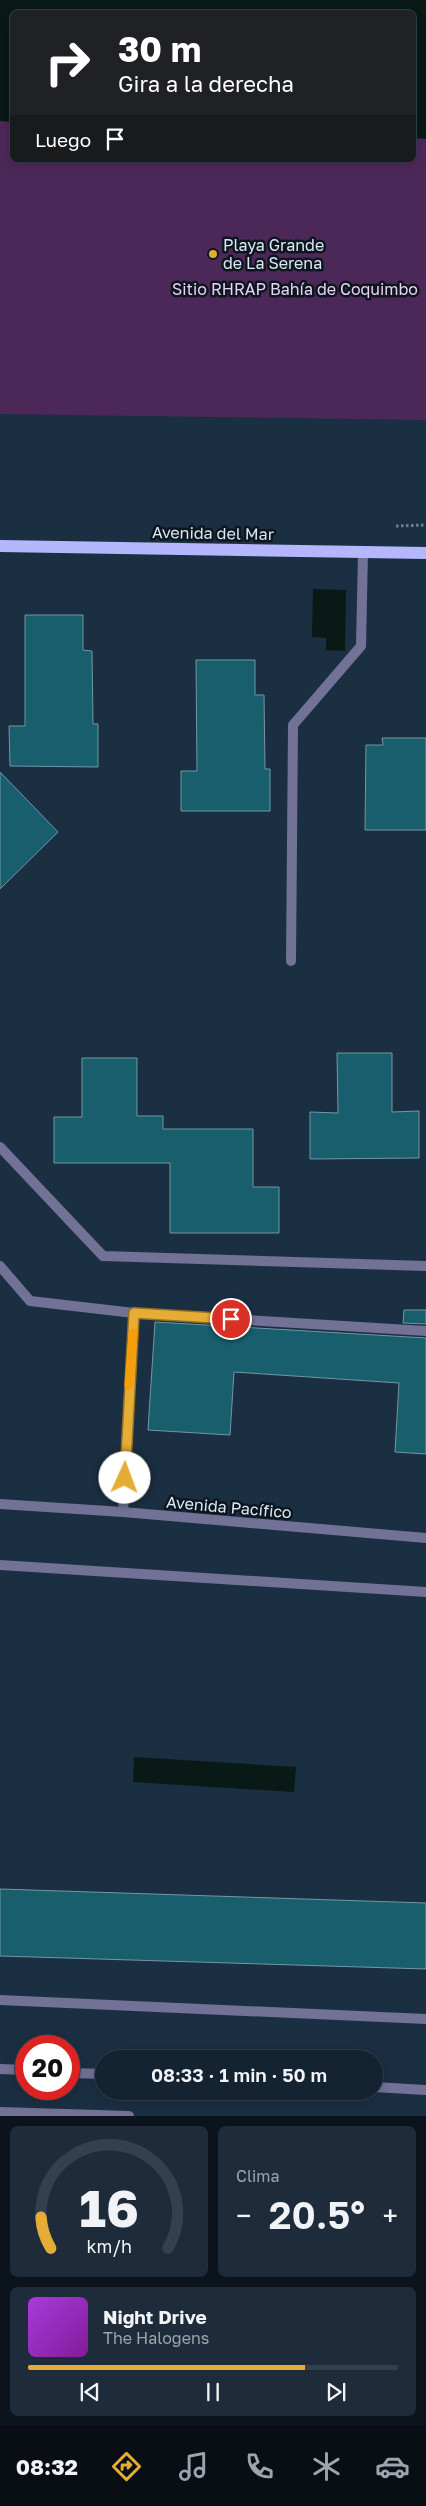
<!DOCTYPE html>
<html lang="es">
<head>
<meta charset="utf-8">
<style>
	body { margin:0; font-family:"Golos Text",sans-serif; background:#1d2b3a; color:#f1f3f6; height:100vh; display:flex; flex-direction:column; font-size:19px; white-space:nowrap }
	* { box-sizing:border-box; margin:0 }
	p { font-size:16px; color:#9da4ac }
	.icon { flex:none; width:28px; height:28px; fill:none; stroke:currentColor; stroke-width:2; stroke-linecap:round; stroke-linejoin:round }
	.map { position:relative; height:2116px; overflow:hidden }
	.details { display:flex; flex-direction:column; gap:10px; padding:10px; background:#0b131c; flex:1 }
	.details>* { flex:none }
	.guide { position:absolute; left:10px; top:10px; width:406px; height:152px; border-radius:8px; box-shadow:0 2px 12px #0003,0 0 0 1px #33404d; background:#202124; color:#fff; overflow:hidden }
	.speed { position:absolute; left:15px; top:2035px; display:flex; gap:10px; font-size:25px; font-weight:700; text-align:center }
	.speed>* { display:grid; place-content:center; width:65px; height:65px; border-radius:50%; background:#142332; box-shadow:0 2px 12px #0003,0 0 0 1px #33404d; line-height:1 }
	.speed .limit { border:8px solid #d22; background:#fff; color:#111 }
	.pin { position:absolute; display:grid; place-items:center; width:42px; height:42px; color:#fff; margin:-21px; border:2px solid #fff; border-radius:50%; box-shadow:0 1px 5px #0007 }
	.me { position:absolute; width:55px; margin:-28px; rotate:2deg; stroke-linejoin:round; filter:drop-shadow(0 0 4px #0008) }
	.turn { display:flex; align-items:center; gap:18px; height:105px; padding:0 25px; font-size:22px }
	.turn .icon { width:65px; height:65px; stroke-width:2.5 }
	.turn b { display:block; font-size:35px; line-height:42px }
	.then { display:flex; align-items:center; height:48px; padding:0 25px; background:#0003; gap:10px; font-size:19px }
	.big { font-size:38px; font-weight:600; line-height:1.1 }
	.details .widget { flex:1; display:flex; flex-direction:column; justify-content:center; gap:8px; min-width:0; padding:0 18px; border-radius:8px; background:#1d2b3a }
	.details .dial { align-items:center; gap:0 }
	.dial svg { height:130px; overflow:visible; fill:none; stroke:#33404d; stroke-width:7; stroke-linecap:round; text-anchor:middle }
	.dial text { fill:#f1f3f6; stroke:none }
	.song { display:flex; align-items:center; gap:15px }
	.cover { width:60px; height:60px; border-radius:8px; background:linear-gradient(135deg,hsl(280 70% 55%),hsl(290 70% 35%)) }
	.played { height:5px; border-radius:2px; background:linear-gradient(90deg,#e6ad36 75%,#33404d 75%) }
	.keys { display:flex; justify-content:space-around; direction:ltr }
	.heat { display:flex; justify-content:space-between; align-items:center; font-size:28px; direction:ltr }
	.details .tiles { flex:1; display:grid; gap:10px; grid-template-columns:1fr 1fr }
	.widget:last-child { grid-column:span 2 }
	.trip { position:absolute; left:95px; top:2050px; width:288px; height:50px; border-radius:25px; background:#142332; box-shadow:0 2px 12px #0003,0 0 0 1px #33404d; font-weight:600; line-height:50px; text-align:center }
	.tab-bar { display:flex; height:80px; justify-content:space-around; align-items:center; background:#080e14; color:#9da4ac }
	.tab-bar .icon { width:35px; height:35px }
	.tab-bar .active { color:#e6ad36 }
	.tab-bar b { font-size:22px; color:#f1f3f6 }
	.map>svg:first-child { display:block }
</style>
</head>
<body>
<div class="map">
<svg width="426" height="2116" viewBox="0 0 426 2116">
	<rect width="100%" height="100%" fill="#1b2f42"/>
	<path fill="#4c2859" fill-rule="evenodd" d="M0,0H426V420L0,414ZM12,12H414V160H12Z"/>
	<path fill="#081916" d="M0,0H426V139L414,138V12H12V122L0,121Z
		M313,589L346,590L345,651L326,650V638L312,637Z
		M134,1757L296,1767L294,1792L133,1782Z"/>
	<path fill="#195e6d" stroke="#7298a2" d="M25,615H83V650L92,651L93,724H98V767L10,766L9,726H25Z
		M196,660H255V695H264L265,769H270V811H181V771H197Z
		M382,738H426V830H365L366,745H383Z
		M0,772L58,832L0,889Z
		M337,1053H392V1112L419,1111V1158L310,1159V1112L338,1113Z
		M82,1058H137V1116H163V1129H253V1187H279V1233H170V1163H54V1117H82Z
		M404,1310H426V1324L403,1323Z
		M155,1322L426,1338V1454L395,1452L399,1383L234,1372L230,1435L148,1430Z
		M0,1889L426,1903V1969L0,1956Z"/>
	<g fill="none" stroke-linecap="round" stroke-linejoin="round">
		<path stroke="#6f7f90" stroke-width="3" stroke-dasharray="2.5 2.5" stroke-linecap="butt" d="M396,526L426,525"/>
		<path stroke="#717295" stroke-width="10" d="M291,961L293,725L361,646L363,552
			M0,1147L103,1256L426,1266
			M0,1266L30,1301L134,1313L426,1331
			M123,1512L134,1313
			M0,2000L426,2019
			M0,2069L26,2070
			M69,2073L104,2074
			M374,2087L426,2090
			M0,2112L129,2116"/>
		<path stroke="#717295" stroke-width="10" d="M0,1504L123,1512L426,1538
			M0,1565L426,1592"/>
		<path stroke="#b5b7fd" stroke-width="12" d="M0,546L426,553"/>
	</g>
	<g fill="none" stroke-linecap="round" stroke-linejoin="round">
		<g stroke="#967023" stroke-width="12">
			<path id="route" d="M125,1478L134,1313L231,1319"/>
		</g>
		<use href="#route" stroke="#e6ad36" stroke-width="9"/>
		<path stroke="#f59e0b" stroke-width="9" d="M129,1385L133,1333"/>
	</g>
	<circle fill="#e6ad36" stroke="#0d161f" stroke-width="2" cx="213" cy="254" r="5"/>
	<g text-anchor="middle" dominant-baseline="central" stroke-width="5" stroke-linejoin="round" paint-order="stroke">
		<g font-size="16" fill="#dce8f5" stroke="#0d161f" text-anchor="start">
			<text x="223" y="245">Playa Grande<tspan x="223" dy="18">de La Serena</tspan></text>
		</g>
		<g font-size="16" fill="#ebd0f6" stroke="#0d161f">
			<text x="295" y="289">Sitio RHRAP Bahía de Coquimbo</text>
		</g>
		<g font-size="16" fill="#dce8f5" stroke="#0d161f">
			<text transform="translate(213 533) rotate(1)">Avenida del Mar</text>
			<text transform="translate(229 1507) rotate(5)">Avenida Pacífico</text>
		</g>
	</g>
</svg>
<div class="speed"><div class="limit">20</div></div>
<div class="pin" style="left:231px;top:1319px;background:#d93025"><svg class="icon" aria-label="arrive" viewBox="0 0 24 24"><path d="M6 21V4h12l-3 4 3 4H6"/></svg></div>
<svg class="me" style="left:125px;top:1478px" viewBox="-20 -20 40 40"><circle r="19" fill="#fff"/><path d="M0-13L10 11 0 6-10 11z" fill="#e6ad36"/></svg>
<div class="trip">08:33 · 1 min · 50 m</div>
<div class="guide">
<div class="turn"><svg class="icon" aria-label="right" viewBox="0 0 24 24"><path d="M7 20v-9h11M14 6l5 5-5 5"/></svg><div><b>30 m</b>Gira a la derecha</div></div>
<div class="then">Luego<svg class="icon" aria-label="arrive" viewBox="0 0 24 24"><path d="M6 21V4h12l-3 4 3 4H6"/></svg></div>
</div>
</div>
<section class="details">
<div class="tiles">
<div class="widget dial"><svg viewBox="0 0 100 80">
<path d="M14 69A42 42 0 1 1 86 69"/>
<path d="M14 69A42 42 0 0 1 8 50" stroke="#e6ad36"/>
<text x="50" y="56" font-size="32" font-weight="700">16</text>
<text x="50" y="72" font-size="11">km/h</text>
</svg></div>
<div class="widget"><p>Clima</p>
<div class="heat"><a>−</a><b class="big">20.5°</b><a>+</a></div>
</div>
<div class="widget">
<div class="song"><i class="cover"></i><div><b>Night Drive</b><p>The Halogens</p></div></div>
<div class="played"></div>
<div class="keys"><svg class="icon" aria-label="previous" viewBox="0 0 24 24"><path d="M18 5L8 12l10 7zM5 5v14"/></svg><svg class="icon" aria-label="pause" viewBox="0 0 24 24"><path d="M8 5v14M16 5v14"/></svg><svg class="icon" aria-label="next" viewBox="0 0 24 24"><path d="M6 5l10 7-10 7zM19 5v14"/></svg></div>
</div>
</div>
</section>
<nav class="tab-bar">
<b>08:32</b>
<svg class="icon active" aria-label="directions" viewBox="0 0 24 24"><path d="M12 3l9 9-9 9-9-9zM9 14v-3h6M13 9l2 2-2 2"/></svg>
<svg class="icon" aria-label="music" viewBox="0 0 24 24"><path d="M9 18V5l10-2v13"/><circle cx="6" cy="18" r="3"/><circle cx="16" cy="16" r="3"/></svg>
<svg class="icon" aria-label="phone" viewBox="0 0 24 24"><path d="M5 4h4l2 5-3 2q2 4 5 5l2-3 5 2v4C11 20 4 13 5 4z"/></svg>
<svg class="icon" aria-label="climate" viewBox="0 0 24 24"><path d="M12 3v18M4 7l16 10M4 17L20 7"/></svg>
<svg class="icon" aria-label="car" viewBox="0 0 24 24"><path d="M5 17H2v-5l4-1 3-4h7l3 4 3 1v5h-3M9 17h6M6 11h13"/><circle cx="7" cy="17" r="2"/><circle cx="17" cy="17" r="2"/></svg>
</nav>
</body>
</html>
